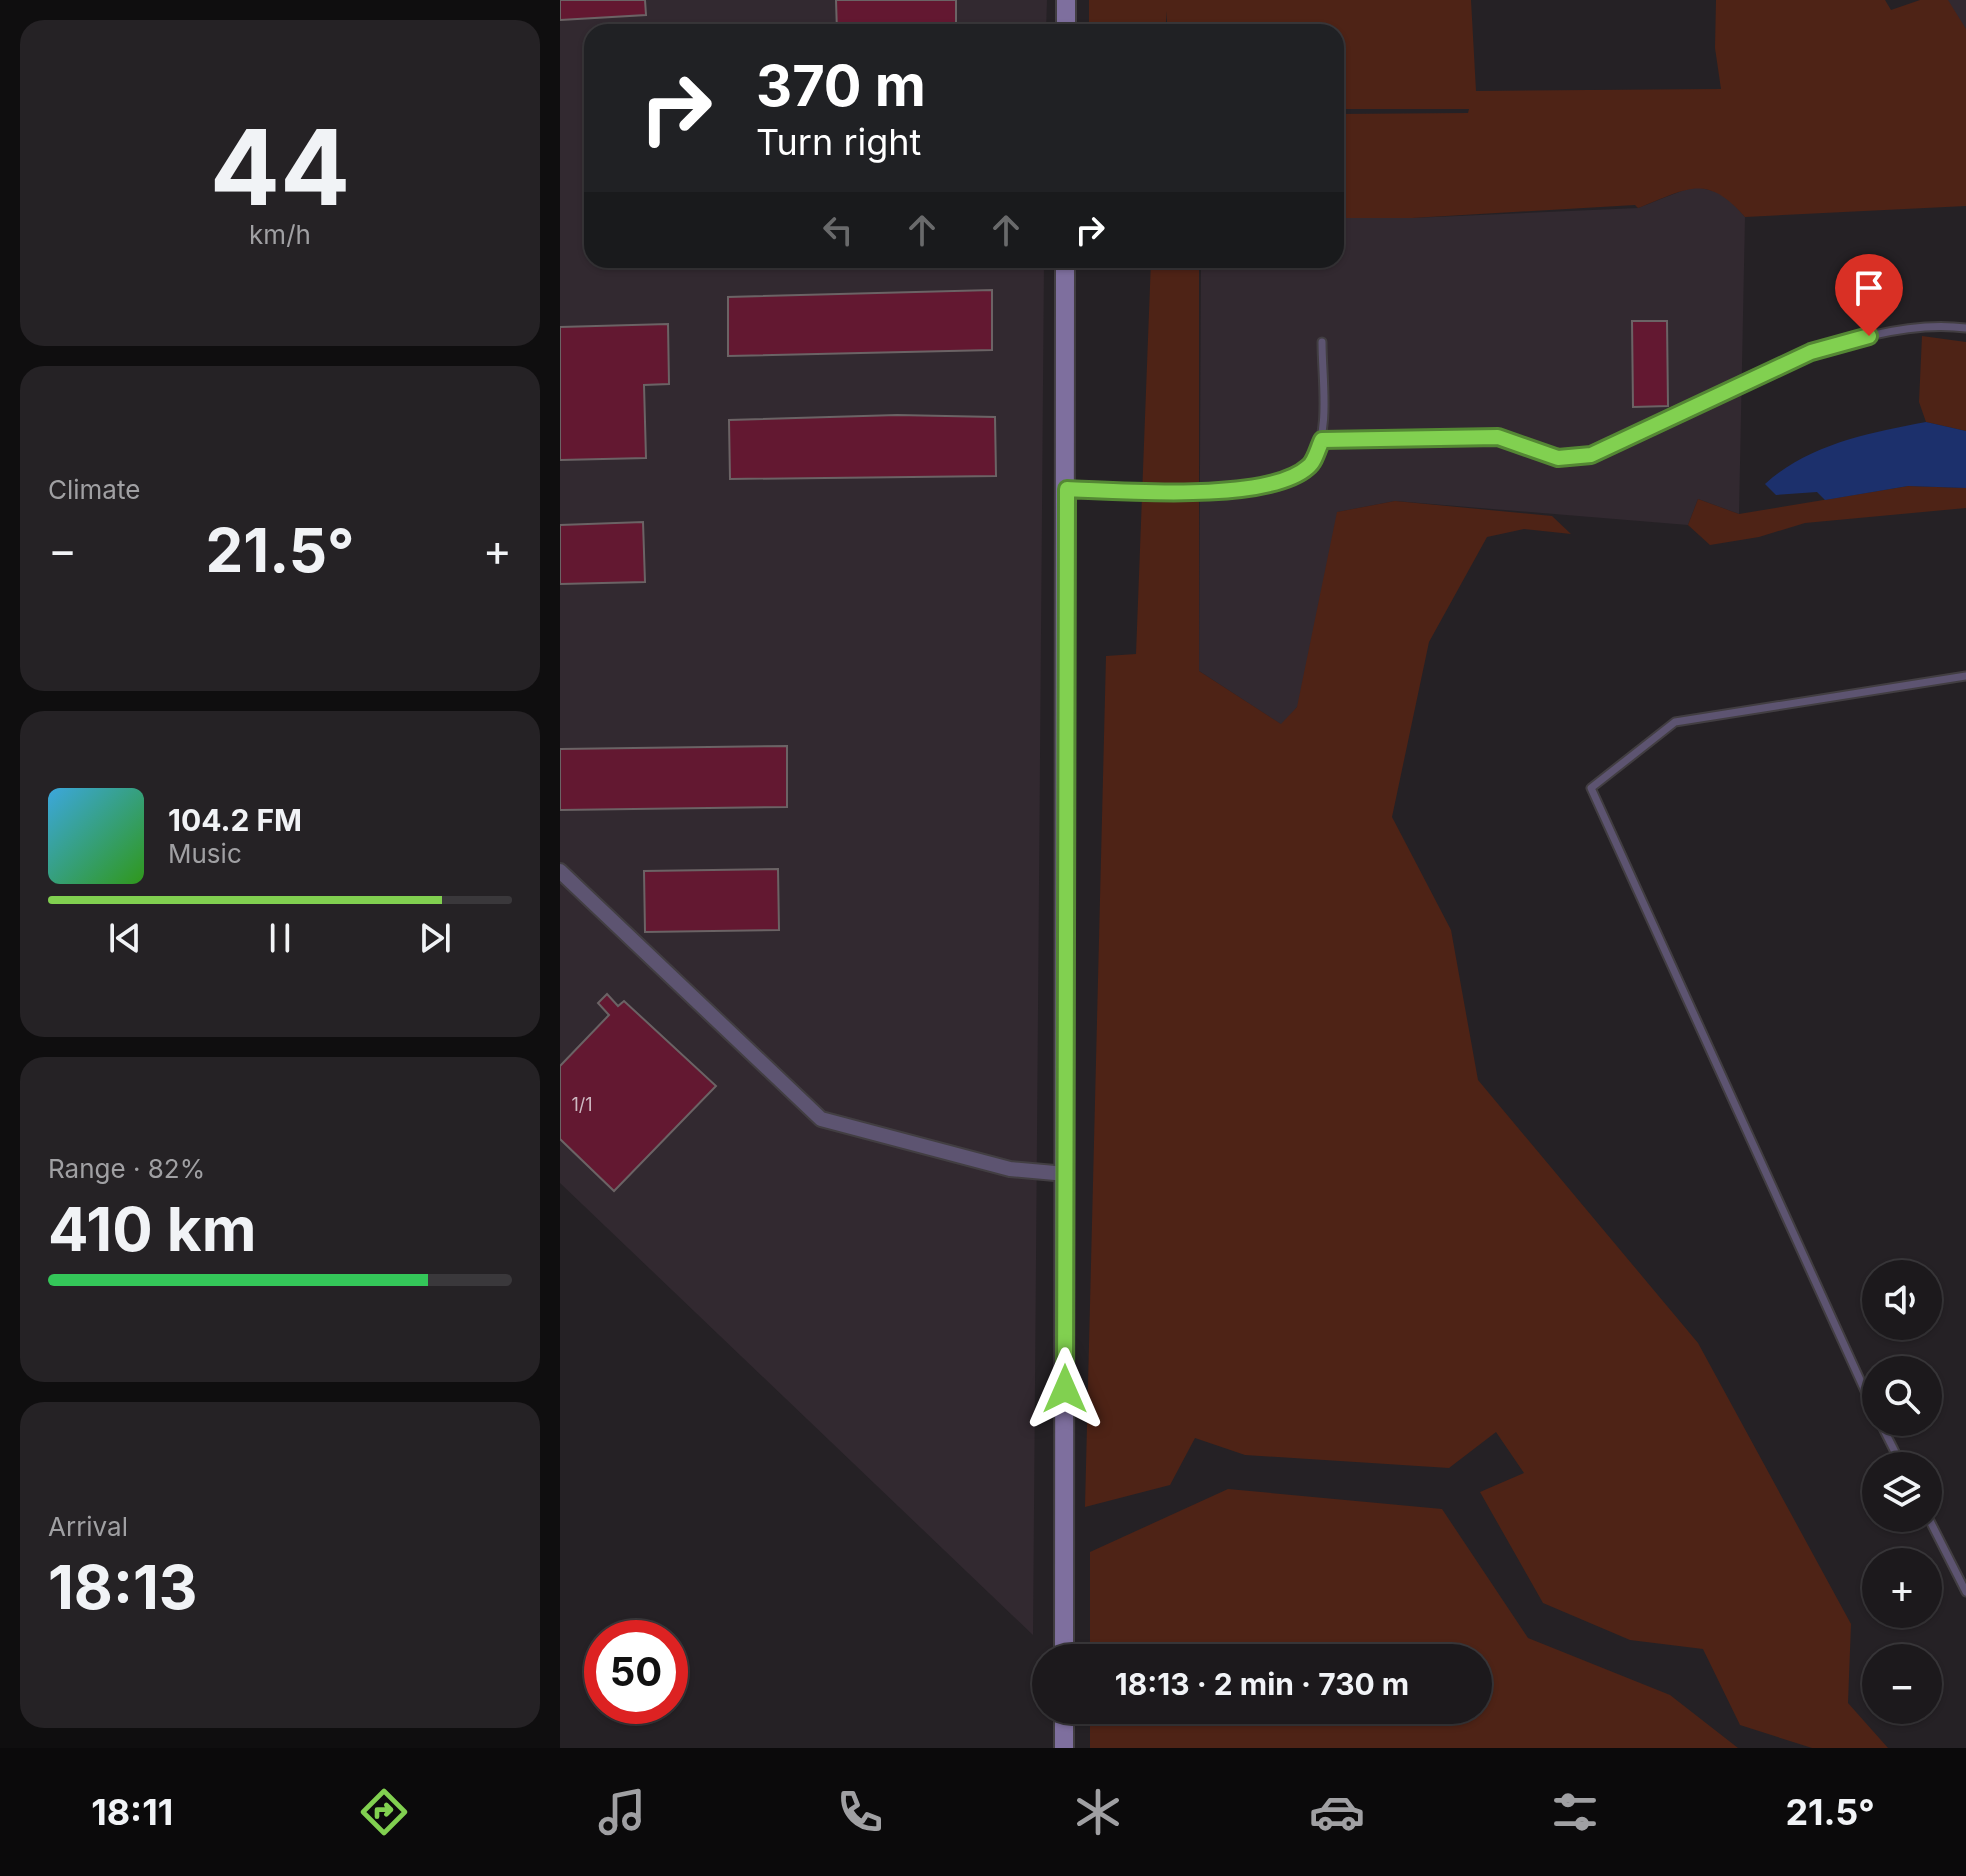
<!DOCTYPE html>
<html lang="en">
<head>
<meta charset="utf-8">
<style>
	body { margin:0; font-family:Inter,sans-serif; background:#252225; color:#f1f3f6; height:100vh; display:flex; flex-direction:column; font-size:30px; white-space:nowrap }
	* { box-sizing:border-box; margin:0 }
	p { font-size:26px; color:#a0a0a3 }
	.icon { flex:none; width:44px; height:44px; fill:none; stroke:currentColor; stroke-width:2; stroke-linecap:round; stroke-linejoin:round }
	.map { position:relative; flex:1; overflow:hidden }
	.side { display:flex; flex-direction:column; gap:20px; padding:20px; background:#0f0e0f; width:560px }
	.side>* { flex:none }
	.guide { position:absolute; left:24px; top:24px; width:760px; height:244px; border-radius:24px; box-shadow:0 2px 6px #0004,0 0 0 2px #3a383b; background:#202124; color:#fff; overflow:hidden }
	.tools { position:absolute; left:1302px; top:1260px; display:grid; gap:16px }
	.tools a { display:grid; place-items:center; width:80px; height:80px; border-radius:50%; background:#1c191c; box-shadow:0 2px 6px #0004,0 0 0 2px #3a383b; font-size:40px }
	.speed { position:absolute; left:24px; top:1620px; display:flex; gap:16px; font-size:40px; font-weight:700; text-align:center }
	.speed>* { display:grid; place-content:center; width:104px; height:104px; border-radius:50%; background:#1c191c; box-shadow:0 2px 6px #0004,0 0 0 2px #3a383b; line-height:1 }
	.speed .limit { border:12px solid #d22; background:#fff; color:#111 }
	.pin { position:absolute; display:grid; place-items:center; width:68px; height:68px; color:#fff; margin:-82px -34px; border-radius:50% 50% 50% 0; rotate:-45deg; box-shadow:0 0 8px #0007 }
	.pin .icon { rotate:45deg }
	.me { position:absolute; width:88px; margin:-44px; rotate:0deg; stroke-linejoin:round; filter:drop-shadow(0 0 6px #0008) }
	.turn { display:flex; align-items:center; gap:28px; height:168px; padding:0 40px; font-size:36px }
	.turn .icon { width:104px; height:104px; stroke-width:2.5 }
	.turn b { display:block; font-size:56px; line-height:68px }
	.lanes { display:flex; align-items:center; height:76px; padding:0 40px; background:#0003; justify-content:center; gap:40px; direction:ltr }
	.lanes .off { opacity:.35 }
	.big { font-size:60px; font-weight:700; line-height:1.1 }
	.side .tile { flex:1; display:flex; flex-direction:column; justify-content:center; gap:12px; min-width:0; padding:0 28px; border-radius:24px; background:#252225 }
	.side .dial { align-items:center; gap:0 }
	.dial b { font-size:104px; line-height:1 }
	.song { display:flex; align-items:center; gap:24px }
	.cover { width:96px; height:96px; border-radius:12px; background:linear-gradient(135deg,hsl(200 70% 55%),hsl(110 70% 35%)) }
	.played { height:8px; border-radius:4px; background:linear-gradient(90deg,#81d050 85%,#3a383b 85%) }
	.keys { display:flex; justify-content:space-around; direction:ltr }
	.heat { display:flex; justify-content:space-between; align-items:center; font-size:44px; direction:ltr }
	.charge { height:12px; border-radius:6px; background:linear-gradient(90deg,#34c759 82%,#3a383b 0) }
	.trip { position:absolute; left:472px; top:1644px; width:460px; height:80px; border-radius:40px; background:#1c191c; box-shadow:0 2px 6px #0004,0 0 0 2px #3a383b; font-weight:700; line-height:80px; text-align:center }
	.tabs { display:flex; height:128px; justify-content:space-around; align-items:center; background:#0b0a0b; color:#a0a0a3 }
	.tabs .icon { width:56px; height:56px }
	.tabs .on { color:#81d050 }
	.tabs b { font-size:36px; color:#f1f3f6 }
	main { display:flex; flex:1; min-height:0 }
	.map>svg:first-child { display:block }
</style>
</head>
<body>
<main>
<section class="side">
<div class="tile dial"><b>44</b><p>km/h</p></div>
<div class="tile"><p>Climate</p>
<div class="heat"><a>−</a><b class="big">21.5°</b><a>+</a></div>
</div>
<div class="tile">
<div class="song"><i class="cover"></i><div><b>104.2 FM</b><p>Music</p></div></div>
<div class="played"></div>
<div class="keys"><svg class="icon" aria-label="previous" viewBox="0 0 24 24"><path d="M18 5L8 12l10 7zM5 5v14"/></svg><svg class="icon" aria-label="pause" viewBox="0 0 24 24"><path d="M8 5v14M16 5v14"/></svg><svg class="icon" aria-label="next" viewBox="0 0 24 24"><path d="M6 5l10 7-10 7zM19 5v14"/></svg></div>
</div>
<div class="tile"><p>Range · 82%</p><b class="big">410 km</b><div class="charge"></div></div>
<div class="tile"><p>Arrival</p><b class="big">18:13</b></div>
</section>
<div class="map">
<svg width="1406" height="1748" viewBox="0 0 1406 1748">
	<rect width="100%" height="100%" fill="#252125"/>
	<path fill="#322930" d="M0,0H487L486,32H32V260H484L473,1635L0,1183Z
		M1380,0H1406V36Z
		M1134,186L1165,194L1185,217L1179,514L1138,499L1128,525L835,501L778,512L738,706L722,725L639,671L641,260H776V218H852L1078,208Z"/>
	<path fill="#4e2316" d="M529,0H911L916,91L1161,89L1155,48L1156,0H1325L1331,10L1360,0H1388L1406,29V206L1185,217C1146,172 1127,189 1078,208L1075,205L852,218H776V114L908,113L909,109H776V32H607V11L605,32H529Z
		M591,260H631L639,266V671L721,724L737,707L777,512L835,501L992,516L1011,534L964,529L927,537L869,642L832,817L891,930L918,1080L1138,1343L1291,1624L1288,1703L1328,1748H1252L1180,1725L1143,1649L1070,1640L983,1603L920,1492L964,1473L936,1432L889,1468L685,1455L635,1438L610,1485L525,1507L546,656L576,654Z
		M1362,336L1406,342V431L1366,422L1359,402Z
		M1348,486L1406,488V508L1245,523L1199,537L1150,545L1128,525L1138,499L1179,514Z
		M668,1489L882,1509L968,1638L1110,1695L1178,1748H530V1710H918V1658H530V1552Z"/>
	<path fill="#1c306c" d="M1366,422L1406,431V488L1348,486L1265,500L1257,492L1216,495L1205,484C1249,444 1309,433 1366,422Z"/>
	<path fill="#631831" stroke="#6b6365" stroke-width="2" d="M0,0H85L86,15L0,20Z
		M276,0H396V32H277Z
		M432,290V350L168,356V297Z
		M1072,321H1107L1108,406L1073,407Z
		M108,324L109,384L84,385L86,458L0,460V327Z
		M337,415L435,417L436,476L170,479L169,420Z
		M83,522L85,582L0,584V525Z
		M227,746V807L0,810V749Z
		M218,869L219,930L85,932L84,871Z
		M47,994L58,1006L64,1001L156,1086L54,1191L0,1139V1066L49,1015L38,1003Z"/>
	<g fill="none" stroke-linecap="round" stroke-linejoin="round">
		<g stroke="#423e42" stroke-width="11">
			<path id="lane" d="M762,440L938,437L998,458L1031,455C1128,405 1297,313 1406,328
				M507,489C551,491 728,502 752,463C771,430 762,380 762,342
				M1316,1415L1031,788L1115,722L1406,676
				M1320,1422L1342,1466
				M1368,1517L1406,1592"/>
		</g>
		<g stroke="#423e42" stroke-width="18">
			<path id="street" d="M0,871L261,1119L450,1169L506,1174"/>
		</g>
		<g stroke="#423e42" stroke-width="22">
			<path id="secondary" d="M506,32V0
				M504,1658L505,260
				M504,1710V1748"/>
		</g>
		<use href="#lane" stroke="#5d5471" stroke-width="7"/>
		<use href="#street" stroke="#5d5471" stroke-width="14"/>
		<use href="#secondary" stroke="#7e6f9e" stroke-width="18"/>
	</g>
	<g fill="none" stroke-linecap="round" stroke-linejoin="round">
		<g stroke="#548734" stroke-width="20">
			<path id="route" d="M505,1389L507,489C561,491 708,503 748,467C755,462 758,448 762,440L938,437L998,458L1031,455L1251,352L1309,336"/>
		</g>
		<use href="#route" stroke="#81d050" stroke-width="14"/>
	</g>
	<g text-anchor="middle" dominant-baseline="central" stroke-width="8" stroke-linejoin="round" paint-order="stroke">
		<g font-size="18" fill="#ceb9c2">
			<text x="22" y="1104">1/1</text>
		</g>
	</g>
</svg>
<div class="tools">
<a><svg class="icon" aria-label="sound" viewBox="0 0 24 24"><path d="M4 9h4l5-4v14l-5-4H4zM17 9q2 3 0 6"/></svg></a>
<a><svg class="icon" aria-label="search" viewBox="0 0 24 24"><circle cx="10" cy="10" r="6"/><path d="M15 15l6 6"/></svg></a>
<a><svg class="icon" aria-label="layers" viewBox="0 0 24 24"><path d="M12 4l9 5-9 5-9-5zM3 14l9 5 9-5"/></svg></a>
<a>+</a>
<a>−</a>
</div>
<div class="speed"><div class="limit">50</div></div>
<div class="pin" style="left:1309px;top:336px;background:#d93025"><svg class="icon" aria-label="arrive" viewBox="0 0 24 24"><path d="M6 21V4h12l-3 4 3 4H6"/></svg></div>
<svg class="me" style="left:505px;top:1389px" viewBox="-20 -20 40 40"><path d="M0-17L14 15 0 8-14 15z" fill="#81d050" stroke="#fff" stroke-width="4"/></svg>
<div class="trip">18:13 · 2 min · 730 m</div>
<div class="guide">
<div class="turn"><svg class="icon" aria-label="right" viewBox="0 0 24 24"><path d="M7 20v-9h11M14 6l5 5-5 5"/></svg><div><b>370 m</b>Turn right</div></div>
<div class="lanes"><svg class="icon off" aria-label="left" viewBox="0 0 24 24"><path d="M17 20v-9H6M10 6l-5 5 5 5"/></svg><svg class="icon off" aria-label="ahead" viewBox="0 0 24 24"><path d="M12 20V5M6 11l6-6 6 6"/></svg><svg class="icon off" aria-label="ahead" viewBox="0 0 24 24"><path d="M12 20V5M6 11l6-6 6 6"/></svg><svg class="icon" aria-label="right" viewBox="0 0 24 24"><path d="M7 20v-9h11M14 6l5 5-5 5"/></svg></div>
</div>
</div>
</main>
<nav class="tabs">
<b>18:11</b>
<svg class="icon on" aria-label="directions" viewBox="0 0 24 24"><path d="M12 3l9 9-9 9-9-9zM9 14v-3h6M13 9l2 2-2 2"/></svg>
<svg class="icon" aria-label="music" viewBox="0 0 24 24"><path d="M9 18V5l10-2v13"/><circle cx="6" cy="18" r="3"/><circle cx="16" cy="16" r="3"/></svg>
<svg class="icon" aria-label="phone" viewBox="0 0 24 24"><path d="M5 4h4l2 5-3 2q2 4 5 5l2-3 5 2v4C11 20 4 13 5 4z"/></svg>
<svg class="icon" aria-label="climate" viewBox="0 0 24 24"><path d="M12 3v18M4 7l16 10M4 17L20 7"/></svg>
<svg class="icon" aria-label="car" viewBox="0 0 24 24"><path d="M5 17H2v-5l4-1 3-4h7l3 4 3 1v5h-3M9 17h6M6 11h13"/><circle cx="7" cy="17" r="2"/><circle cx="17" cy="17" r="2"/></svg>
<svg class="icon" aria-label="filters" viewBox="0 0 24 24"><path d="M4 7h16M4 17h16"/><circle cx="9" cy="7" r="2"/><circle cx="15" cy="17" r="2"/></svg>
<b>21.5°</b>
</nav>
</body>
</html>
